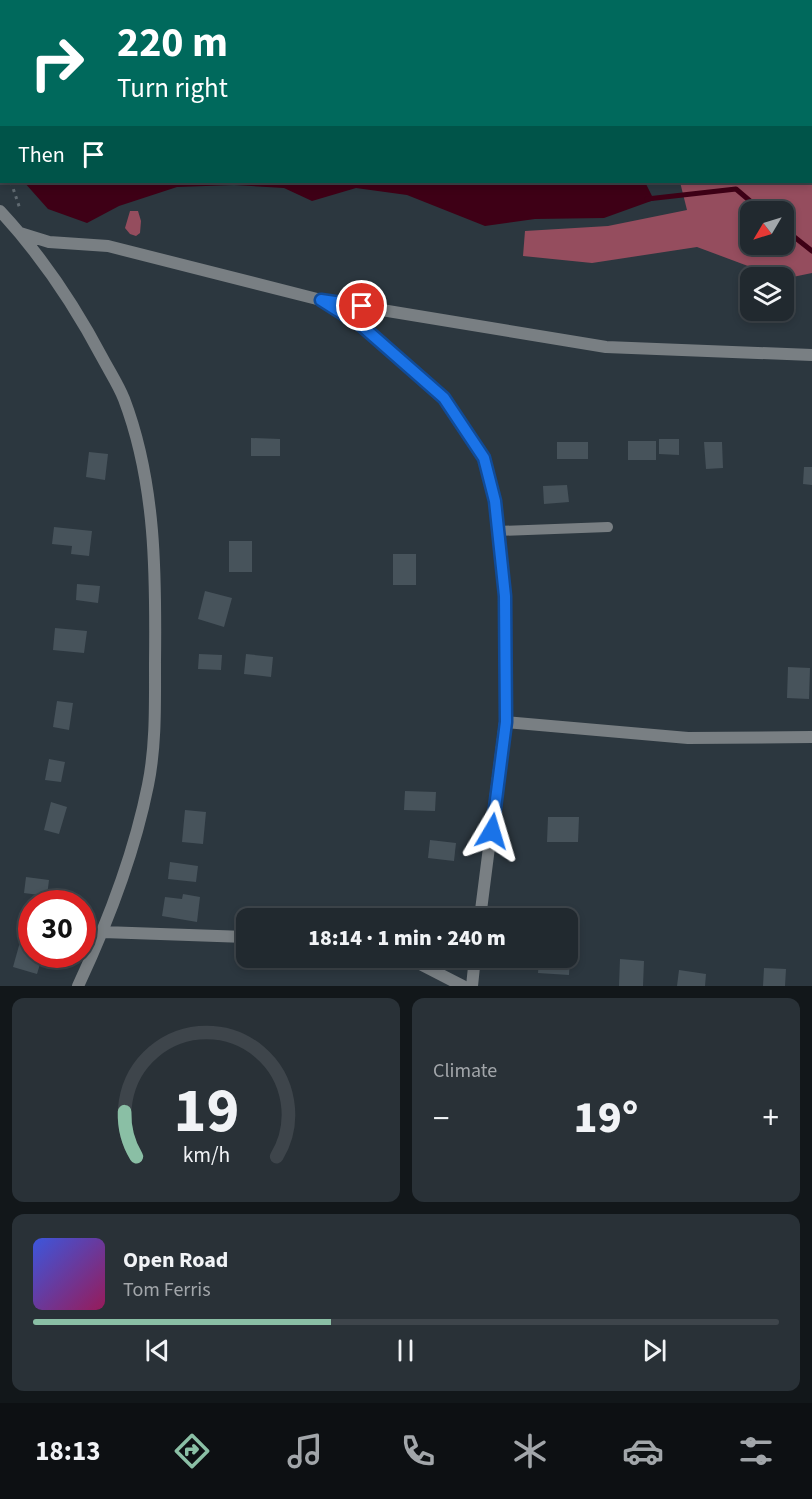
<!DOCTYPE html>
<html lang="en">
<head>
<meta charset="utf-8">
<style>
	body { margin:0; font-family:"Source Sans 3",sans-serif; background:#293137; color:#f1f3f6; height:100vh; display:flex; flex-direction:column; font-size:22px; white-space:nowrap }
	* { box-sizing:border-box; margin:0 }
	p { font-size:20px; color:#a2a6aa }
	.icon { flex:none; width:33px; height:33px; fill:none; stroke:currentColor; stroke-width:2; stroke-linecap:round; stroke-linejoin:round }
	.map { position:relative; height:986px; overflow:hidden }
	.side { display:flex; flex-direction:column; gap:12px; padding:12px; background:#12171a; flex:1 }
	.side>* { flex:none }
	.guide { position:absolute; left:0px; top:0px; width:813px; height:183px; box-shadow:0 3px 9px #0003,0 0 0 2px #3e454b; background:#00695c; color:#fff; overflow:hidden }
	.needle { width:39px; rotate:232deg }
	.tools { position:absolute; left:740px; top:201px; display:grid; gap:12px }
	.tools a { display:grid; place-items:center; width:54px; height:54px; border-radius:12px; background:#21292f; box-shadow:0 3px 9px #0003,0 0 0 2px #3e454b; font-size:30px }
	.speed { position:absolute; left:18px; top:890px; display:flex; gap:12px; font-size:30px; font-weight:700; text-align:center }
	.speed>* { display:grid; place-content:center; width:78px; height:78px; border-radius:50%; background:#21292f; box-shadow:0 3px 9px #0003,0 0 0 2px #3e454b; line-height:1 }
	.speed .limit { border:9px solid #d22; background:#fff; color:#111 }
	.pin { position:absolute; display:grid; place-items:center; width:51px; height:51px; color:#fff; margin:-26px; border:3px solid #fff; border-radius:50%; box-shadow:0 2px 6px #0007 }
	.me { position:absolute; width:66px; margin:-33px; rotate:7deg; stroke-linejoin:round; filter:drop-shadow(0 0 4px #0008) }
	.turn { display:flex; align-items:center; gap:21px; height:126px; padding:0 18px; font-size:27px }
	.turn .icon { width:78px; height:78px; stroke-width:2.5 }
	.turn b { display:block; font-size:42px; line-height:51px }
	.then { display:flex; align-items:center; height:57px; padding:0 18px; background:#0003; gap:12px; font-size:22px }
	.big { font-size:45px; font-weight:800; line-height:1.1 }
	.side .widget { flex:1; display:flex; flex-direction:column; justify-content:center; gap:9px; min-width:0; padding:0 21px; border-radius:12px; background:#293137 }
	.side .dial { align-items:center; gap:0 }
	.dial svg { height:156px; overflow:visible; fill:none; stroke:#3e454b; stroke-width:7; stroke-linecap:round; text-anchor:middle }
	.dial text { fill:#f1f3f6; stroke:none }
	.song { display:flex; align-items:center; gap:18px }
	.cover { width:72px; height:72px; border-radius:9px; background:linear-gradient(135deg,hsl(230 70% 55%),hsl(330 70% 35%)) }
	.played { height:6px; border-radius:3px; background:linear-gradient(90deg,#8abfa5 40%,#3e454b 40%) }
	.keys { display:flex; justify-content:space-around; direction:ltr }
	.heat { display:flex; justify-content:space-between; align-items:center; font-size:33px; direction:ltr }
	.side .tiles { flex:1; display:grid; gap:12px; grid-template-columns:1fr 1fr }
	.widget:last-child { grid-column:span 2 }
	.trip { position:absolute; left:236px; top:908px; width:342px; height:60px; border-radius:12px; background:#21292f; box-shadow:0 3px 9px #0003,0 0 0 2px #3e454b; font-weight:800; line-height:60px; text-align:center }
	.dock { display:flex; height:96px; justify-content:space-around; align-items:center; background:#0d1013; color:#a2a6aa }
	.dock .icon { width:42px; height:42px }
	.dock .selected { color:#8abfa5 }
	.dock b { font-size:27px; color:#f1f3f6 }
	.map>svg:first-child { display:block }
</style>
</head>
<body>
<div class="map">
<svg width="812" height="986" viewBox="0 0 812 986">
	<rect width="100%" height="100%" fill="#2c373f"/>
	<path fill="#954d5e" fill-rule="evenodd" d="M812,123V273L783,279L697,247L592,263L523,256L525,231L608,226L687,210L680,182H812ZM750,212H783V244H750Z
		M130,211H138L141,221L140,233L136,236L130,234L125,228Z"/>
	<path fill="#3e0016" d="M24,182H645L654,200L604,218L535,219L485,226L407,195L356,188L312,201L284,188L234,185L177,187L119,206L87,223L48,209Z"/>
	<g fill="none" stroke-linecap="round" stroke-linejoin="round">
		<path stroke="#3e0016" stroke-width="5" d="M0,8L2,10
			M647,199L736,189L763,212
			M783,228L812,251"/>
	</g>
	<path fill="#47535b" d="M251,438L280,439V456H251Z
		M659,439H679V455L659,454Z
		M628,441H656V460H628Z
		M557,442H588V459H557Z
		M704,442H722L723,468L706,469Z
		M89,452L108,454L105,480L86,477Z
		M804,467H812V485L803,484Z
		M567,485L569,502L544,504L543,486Z
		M54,527L92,531L89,556L71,554L72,546L52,544Z
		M229,541H252V572H229Z
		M393,554H416V585H393Z
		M77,584L100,586L98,603L76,600Z
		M205,591L232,598L224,627L198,619Z
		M55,628L87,631L84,653L53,650Z
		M199,654L222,655L221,670L198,669Z
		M246,654L273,657L271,677L244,674Z
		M788,667L810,668L809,699L787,698Z
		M57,701L73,703L69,730L53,727Z
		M49,759L65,762L61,782L45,780Z
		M405,791L436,792L435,811L404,810Z
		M51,802L67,807L59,834L44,830Z
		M185,810L206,812L203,844L182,842Z
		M548,817H579L578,842H547Z
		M430,840L456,843L454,861L428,858Z
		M170,862L198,866L196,882L168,879Z
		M26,877L49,880L47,896L24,893Z
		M183,894L200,897L197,922L162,916L165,897L182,899Z
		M567,941H571L569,975L538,973L539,957H567Z
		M20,942L32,945V954H43L37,974L13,967Z
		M620,959L644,961L643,986H619Z
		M764,968L786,969L785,986H763Z
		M679,970L706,974L705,986H677Z"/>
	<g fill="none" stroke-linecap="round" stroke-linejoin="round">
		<path stroke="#606a71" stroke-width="3" stroke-dasharray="3 4.5" stroke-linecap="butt" d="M0,40L2,36
			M0,134L2,141
			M11,182L20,209"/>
		<path stroke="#797f83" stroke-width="10" d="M498,531L608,527"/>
		<path stroke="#797f83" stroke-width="12" d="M0,211C41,255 75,306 103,359C110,372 119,386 124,399C156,483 156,575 155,663C155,704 156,746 148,785C134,855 108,922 78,986
			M20,233L49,242L108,246L321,300L606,347L812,355
			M327,304L362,326L444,398L484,458L495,501L505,596V722L480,918
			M505,722L688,738L812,737
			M103,932L246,937
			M381,957L420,964L463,986
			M472,986L475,957"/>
	</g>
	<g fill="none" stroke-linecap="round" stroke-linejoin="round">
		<g stroke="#114b97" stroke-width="15">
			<path id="route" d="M362,306L321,300L362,326L444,398L484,458L495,501L505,596L506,722L492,831"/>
		</g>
		<use href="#route" stroke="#1a73e8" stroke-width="10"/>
	</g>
</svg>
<div class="tools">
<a><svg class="needle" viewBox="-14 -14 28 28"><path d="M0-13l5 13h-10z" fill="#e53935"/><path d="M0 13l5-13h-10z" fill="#a2a6aa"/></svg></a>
<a><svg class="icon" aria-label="layers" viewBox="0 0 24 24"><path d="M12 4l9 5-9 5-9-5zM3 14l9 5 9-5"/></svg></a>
</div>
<div class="speed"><div class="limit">30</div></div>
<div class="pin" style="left:362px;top:306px;background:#d93025"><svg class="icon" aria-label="arrive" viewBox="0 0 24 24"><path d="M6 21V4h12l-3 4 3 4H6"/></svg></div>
<svg class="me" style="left:492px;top:831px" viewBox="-20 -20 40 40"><path d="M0-17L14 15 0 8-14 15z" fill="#1a73e8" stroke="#fff" stroke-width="4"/></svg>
<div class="trip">18:14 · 1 min · 240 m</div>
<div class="guide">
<div class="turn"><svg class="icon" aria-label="right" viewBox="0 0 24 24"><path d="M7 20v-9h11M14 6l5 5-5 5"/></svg><div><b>220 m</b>Turn right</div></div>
<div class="then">Then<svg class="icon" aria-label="arrive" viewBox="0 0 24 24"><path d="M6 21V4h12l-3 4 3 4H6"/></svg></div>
</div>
</div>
<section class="side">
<div class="tiles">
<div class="widget dial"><svg viewBox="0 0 100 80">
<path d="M14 69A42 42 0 1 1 86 69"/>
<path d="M14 69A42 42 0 0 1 8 46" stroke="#8abfa5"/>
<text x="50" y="56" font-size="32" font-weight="700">19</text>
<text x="50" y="72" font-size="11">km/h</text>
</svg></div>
<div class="widget"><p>Climate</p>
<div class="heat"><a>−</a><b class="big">19°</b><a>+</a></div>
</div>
<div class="widget">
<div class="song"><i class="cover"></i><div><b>Open Road</b><p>Tom Ferris</p></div></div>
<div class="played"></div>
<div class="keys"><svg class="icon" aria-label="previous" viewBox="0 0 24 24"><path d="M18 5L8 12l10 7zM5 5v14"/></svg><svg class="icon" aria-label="pause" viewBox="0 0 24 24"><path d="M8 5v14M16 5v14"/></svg><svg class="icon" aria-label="next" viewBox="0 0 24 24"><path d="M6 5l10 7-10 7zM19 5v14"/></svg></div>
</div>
</div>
</section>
<nav class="dock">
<b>18:13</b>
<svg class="icon selected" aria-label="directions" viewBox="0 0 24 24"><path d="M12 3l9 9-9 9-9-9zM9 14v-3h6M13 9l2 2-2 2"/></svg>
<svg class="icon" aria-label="music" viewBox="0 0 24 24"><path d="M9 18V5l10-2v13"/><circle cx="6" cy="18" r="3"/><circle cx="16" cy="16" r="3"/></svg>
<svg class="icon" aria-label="phone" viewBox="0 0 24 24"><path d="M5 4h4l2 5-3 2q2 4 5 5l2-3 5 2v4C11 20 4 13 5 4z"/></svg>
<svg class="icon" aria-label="climate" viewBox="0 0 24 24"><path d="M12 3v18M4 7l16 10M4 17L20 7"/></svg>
<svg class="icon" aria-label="car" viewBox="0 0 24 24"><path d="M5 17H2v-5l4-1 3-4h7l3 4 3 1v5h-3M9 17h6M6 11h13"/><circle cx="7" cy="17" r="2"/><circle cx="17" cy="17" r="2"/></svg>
<svg class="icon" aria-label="filters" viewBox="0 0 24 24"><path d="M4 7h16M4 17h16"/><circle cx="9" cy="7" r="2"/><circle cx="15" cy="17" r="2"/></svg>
</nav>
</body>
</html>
